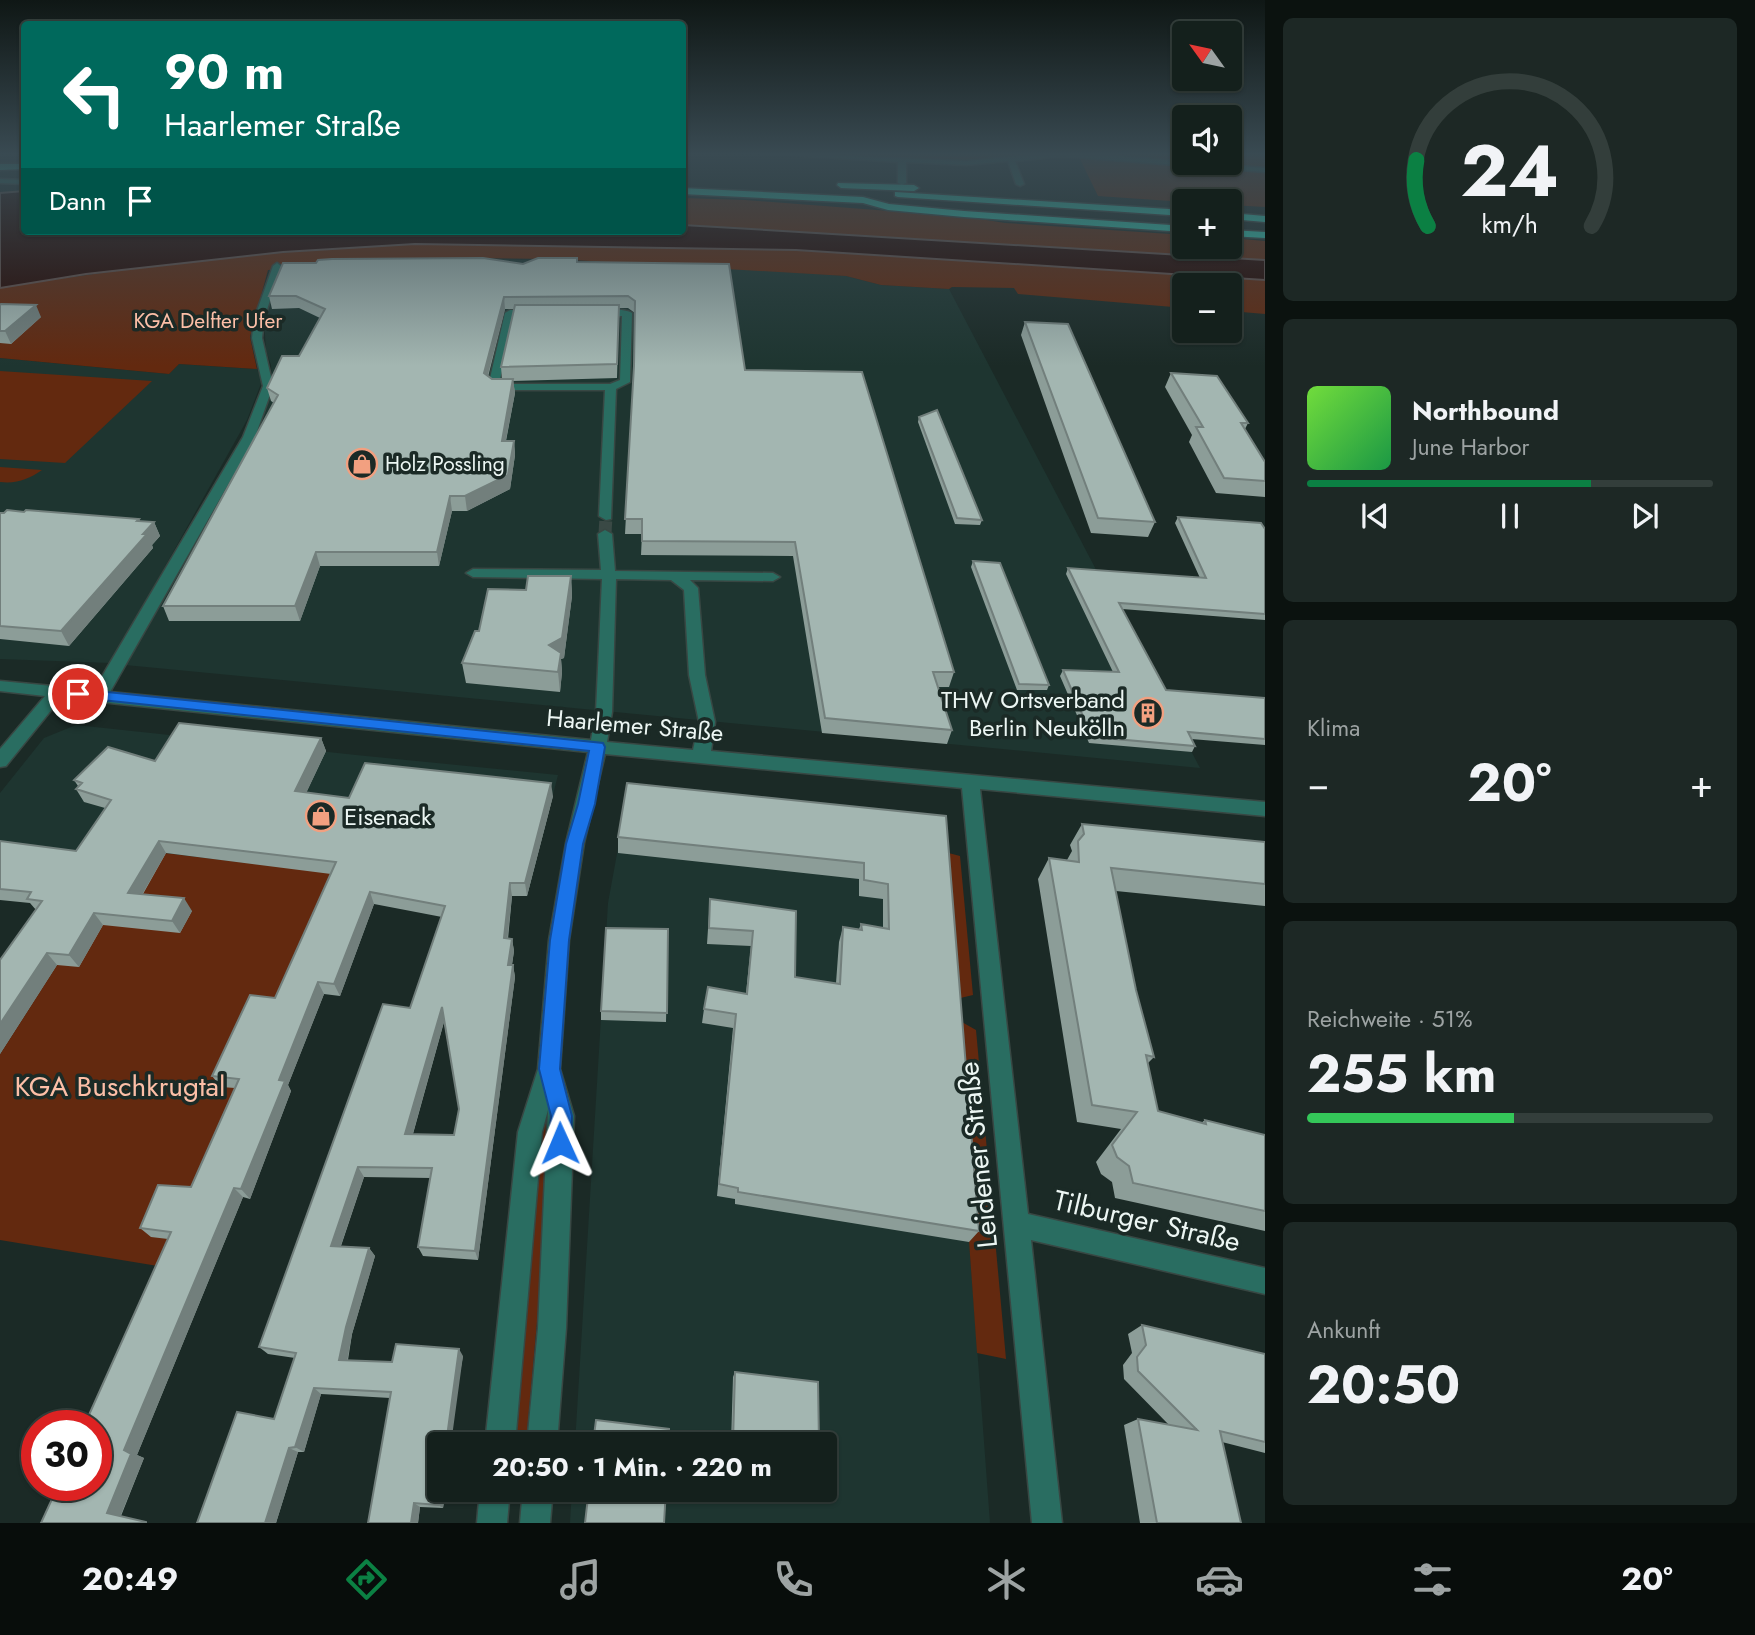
<!DOCTYPE html>
<html lang="de">
<head>
<meta charset="utf-8">
<style>
	body { margin:0; font-family:Jost,sans-serif; background:#1d2825; color:#f1f3f6; height:100vh; display:flex; flex-direction:column; font-size:26px; white-space:nowrap }
	* { box-sizing:border-box; margin:0 }
	p { font-size:23px; color:#9da3a3 }
	.icon { flex:none; width:38px; height:38px; fill:none; stroke:currentColor; stroke-width:2; stroke-linecap:round; stroke-linejoin:round }
	.map { position:relative; flex:1; overflow:hidden }
	.sheet { display:flex; flex-direction:column; gap:18px; padding:18px; background:#0b120f; width:490px }
	.sheet>* { flex:none }
	.banner { position:absolute; left:21px; top:21px; width:665px; height:214px; border-radius:7px; box-shadow:0 2px 5px #0004,0 0 0 2px #333e3b; background:#00695c; color:#fff; overflow:hidden }
	.needle { width:46px; rotate:303deg }
	.controls { position:absolute; left:1172px; top:21px; display:grid; gap:14px }
	.controls a { display:grid; place-items:center; width:70px; height:70px; border-radius:7px; background:#14201c; box-shadow:0 2px 5px #0004,0 0 0 2px #333e3b; font-size:35px }
	.speed { position:absolute; left:21px; top:1410px; display:flex; gap:14px; font-size:35px; font-weight:700; text-align:center }
	.speed>* { display:grid; place-content:center; width:91px; height:91px; border-radius:50%; background:#14201c; box-shadow:0 2px 5px #0004,0 0 0 2px #333e3b; line-height:1 }
	.speed .limit { border:10px solid #d22; background:#fff; color:#111 }
	.pin { position:absolute; display:grid; place-items:center; width:60px; height:60px; color:#fff; margin:-30px; border:4px solid #fff; border-radius:50%; box-shadow:0 2px 7px #0007 }
	.me { position:absolute; width:77px; margin:-38px; rotate:359deg; stroke-linejoin:round; filter:drop-shadow(0 0 5px #0008) }
	.turn { display:flex; align-items:center; gap:24px; height:147px; padding:0 28px; font-size:32px }
	.turn .icon { width:91px; height:91px; stroke-width:2.5 }
	.turn b { display:block; font-size:49px; line-height:60px }
	.then { display:flex; align-items:center; height:66px; padding:0 28px; background:#0003; gap:14px; font-size:26px }
	.big { font-size:52px; font-weight:700; line-height:1.1 }
	.sheet .tile { flex:1; display:flex; flex-direction:column; justify-content:center; gap:10px; min-width:0; padding:0 24px; border-radius:10px; background:#1d2825 }
	.sheet .dial { align-items:center; gap:0 }
	.dial svg { height:182px; overflow:visible; fill:none; stroke:#333e3b; stroke-width:7; stroke-linecap:round; text-anchor:middle }
	.dial text { fill:#f1f3f6; stroke:none }
	.song { display:flex; align-items:center; gap:21px }
	.cover { width:84px; height:84px; border-radius:10px; background:linear-gradient(135deg,hsl(100 70% 55%),hsl(140 70% 35%)) }
	.played { height:7px; border-radius:4px; background:linear-gradient(90deg,#0b8043 70%,#333e3b 70%) }
	.keys { display:flex; justify-content:space-around; direction:ltr }
	.heat { display:flex; justify-content:space-between; align-items:center; font-size:38px; direction:ltr }
	.charge { height:10px; border-radius:5px; background:linear-gradient(90deg,#34c759 51%,#333e3b 0) }
	.trip { position:absolute; left:427px; top:1432px; width:410px; height:70px; border-radius:7px; background:#14201c; box-shadow:0 2px 5px #0004,0 0 0 2px #333e3b; font-weight:700; line-height:70px; text-align:center }
	.tabs { display:flex; height:112px; justify-content:space-around; align-items:center; background:#080d0b; color:#9da3a3 }
	.tabs .icon { width:49px; height:49px }
	.tabs .on { color:#0b8043 }
	.tabs b { font-size:32px; color:#f1f3f6 }
	main { display:flex; flex:1; min-height:0 }
	.map>svg:first-child { display:block }
</style>
</head>
<body>
<main>
<div class="map">
<svg width="1265" height="1523" viewBox="0 0 1265 1523">
	<rect width="100%" height="100%" fill="#1b2a26"/>
	<path fill="#1e3530" d="M467,258L703,266L846,276L881,285L949,289L1200,768L125,665L272,385L271,365L266,351L264,318L281,269L363,262Z
		M0,358L169,374L179,364L257,369L262,381L247,420L111,663L0,659Z
		M76,725L356,755L558,775L527,896H455L340,874L131,849L0,876V793L44,738Z
		M652,785L916,812L939,832L990,1523H570L572,1489H824V1444H575L608,903L627,799Z"/>
	<path fill="#63290f" d="M746,152H1059L957,164Z
		M1060,152H1185V163H1230V152H1265V207L1230,205V201L1185,202L1098,196L1079,157Z
		M683,198L745,200L968,217L1005,223L1185,235V247H1230V238L1265,241V260L683,225Z
		M415,244L796,250L1265,280V314L1230,311V285H1185V308L1018,294L1014,288L952,287L949,289L881,285L846,276L555,259L467,258L363,262L268,270L250,337L257,369L179,364L169,374L0,358V288C137,266 276,250 415,244Z
		M0,371L152,381L65,463L0,459Z
		M0,467L42,470C29,479 17,484 0,482Z
		M131,849L340,874L170,1268L0,1240V1054Z
		M941,851L960,856L973,995L952,1000Z
		M953,1017L976,1030L1006,1359L977,1353Z
		M547,1115L545,1233L526,1444H516L544,1117Z"/>
	<path fill="#270600" stroke="#624e49" stroke-width="2" d="M24,191V231H682L683,225L1265,260V280L796,250L415,244L283,252L86,274L0,288V193Z"/>
	<g fill="none" stroke-linecap="round" stroke-linejoin="round">
		<path stroke="#3a4945" stroke-width="13" stroke-dasharray="13 6" stroke-linecap="butt" d="M605,534L606,516"/>
		<g stroke="#384743" stroke-width="3">
			<path id="minor" d="M746,152L966,161L1067,152L1265,168V172L1062,156L1015,161L1024,184L1020,186L1016,184L1008,161L966,165L906,162V183L902,185L898,183V162Z
				M0,179L24,180V184L0,183Z
				M277,263L281,266L264,319L262,338L273,386L255,437L110,692L591,740L596,712L602,579L473,577L466,573L473,569L601,570L598,534L605,530L612,534L615,571L773,573L780,577L773,581L690,580L698,588L705,675L715,722L711,751L1265,802V816L980,789L1028,1214L1265,1268V1294L1031,1240L1062,1523H1032L962,788L605,754L584,843L569,940L560,1069L574,1116L566,1328L557,1444H527L538,1328L548,1110L542,1132L515,1444H485L518,1132L538,1069L549,940L566,843L588,752L61,698L6,766L0,767V749L45,696L0,691V681L94,690L243,437L263,386L252,338L254,319L273,266ZM616,579L671,580L684,590L689,675L699,722L693,750L607,742L612,712Z
				M510,310H535L540,313L535,316H514L499,384H610L620,380L622,316H595L590,313C599,308 623,308 632,313L630,382L616,389L611,519L606,520L599,516L605,390H493L488,387L505,313Z
				M480,1489H510L507,1523H477Z
				M523,1489H553L550,1523H520Z"/>
		</g>
		<g stroke="#384743" stroke-width="3">
			<path id="highway" d="M0,164H24V169L0,170Z
				M838,183L914,185L919,188L914,191L841,188L837,185Z
				M682,188L863,197L889,204L964,211L1185,226V232L964,217L888,210L863,203L682,194Z
				M895,192L1185,210V216L898,197L895,196Z
				M1230,213L1265,216V222L1230,219Z
				M1230,230L1265,232V238L1230,236Z"/>
		</g>
		<use href="#minor" fill="#296d61" fill-rule="evenodd"/>
		<use href="#highway" fill="#31cab1" fill-rule="evenodd"/>
	</g>
	<path fill="#8c9d98" fill-rule="evenodd" d="M577,262L745,370L954,672L949,687H938L952,730L947,744L822,733L793,556L641,555L642,534H625L634,366L635,313L628,308H619L617,378L513,381L515,393L506,441H514L515,455L510,489L467,511H452L439,566H320L300,621H169L163,606L274,403L271,401L267,388L299,356L320,318L299,308L272,309L269,296L523,264ZM505,309H514L501,367L502,379H492L488,377Z
		M0,305L41,317L11,344L0,343Z
		M1025,322L1155,522L1148,537L1091,533L1021,335Z
		M1171,373L1248,423L1245,429L1265,462V497L1216,493L1189,442L1192,435L1165,387Z
		M919,417L982,520L980,525L955,524L918,422Z
		M0,513L139,519L140,521L154,522L160,536L152,545L153,548L69,646L0,639Z
		M1178,517L1265,529V620L1122,609L1166,690L1265,698V745L1191,739L1195,746L1192,752L1089,743L1060,676L1063,670L1113,672L1066,574L1068,568L1200,578L1175,523Z
		M973,561L1049,685L1047,690H1017L971,567Z
		M571,576L572,596L564,658L561,659L562,672L560,692L466,683L462,663L526,590Z
		M321,738L326,751L306,793L349,798L553,796L527,896H512L508,939H512L514,951L512,965H513L515,977L478,1260L423,1256L418,1247L431,1178L364,1177L341,1246L369,1248L375,1256L352,1334L348,1360L392,1362L463,1356L439,1489H446L443,1508L420,1507L418,1523L390,1398L321,1394L304,1452H298L276,1523H197L274,1419L295,1358L268,1354L259,1347L410,1008L442,917L374,904L340,996L324,994L288,1085L291,1091L250,1199L243,1197L137,1455L144,1458L121,1516L41,1523L168,1239L151,1237L140,1228L191,1187L235,1088L221,1087L212,1076L275,998L331,874L166,853L143,894L192,911L180,933L103,925L79,967L57,965L0,1054V960L36,910L30,903L0,900V841L76,851L105,808L84,802L76,789L78,786L74,780L155,761ZM444,1022L459,1109L454,1135L413,1134Z
		M946,816L979,1231L969,1242L735,1204V1199L717,1196L733,1028L702,1023L704,1009L746,993L751,946L707,944L710,899L796,911L795,977L836,983L839,942L843,927L859,929L861,924L883,928V899L859,896V879L618,853V837Z
		M1082,824L1265,842V906L1116,891L1136,990L1154,1057L1147,1064L1158,1111L1201,1123L1205,1120L1265,1135V1231L1115,1198L1112,1182L1101,1174L1096,1162L1121,1129L1077,1122L1038,879L1049,858L1067,860L1072,851L1070,845Z
		M668,929L666,1022L601,1020V1011Z
		M1142,1325L1265,1354V1453L1222,1442L1241,1523H1140L1124,1425L1138,1419L1169,1425L1124,1379L1123,1365L1132,1353L1128,1334Z
		M735,1372L819,1444H731L733,1377Z"/>
	<path fill="#727f7c" d="M504,297L505,309L485,386L484,373Z
		M36,305L41,317L11,344L5,331Z
		M513,379L515,393L503,455L502,441Z
		M514,441L515,455L510,489L467,511L465,496Z
		M450,496L452,511L439,566L437,552Z
		M139,519L145,532L154,522L160,536L152,545L153,548L69,646L61,631Z
		M316,552L320,566L300,621L295,606Z
		M571,576L572,596L564,658L561,659L562,672L560,692L558,672L549,645Z
		M321,738L326,751L301,804L295,791Z
		M551,783L553,796L527,896L525,883Z
		M159,841L166,853L136,905L128,893Z
		M510,883L512,896L506,951L504,938Z
		M370,892L374,904L340,996L334,984Z
		M184,898L192,911L180,933L172,921Z
		M94,913L103,925L79,967L69,955Z
		M512,939L514,951L510,977L508,965Z
		M47,953L57,965L0,1054V1024Z
		M513,965L515,977L478,1260L475,1251Z
		M318,982L324,994L288,1085L291,1091L250,1199L241,1189L279,1080Z
		M442,1007L445,1018L410,1144L405,1134Z
		M358,1167L364,1177L338,1254L331,1246Z
		M234,1188L243,1197L137,1455L144,1458L120,1517L107,1513L124,1450Z
		M369,1248L375,1256L352,1334L346,1367L339,1360L346,1327Z
		M459,1349L463,1356L451,1444H446Z
		M314,1388L321,1394L304,1452L295,1447Z
		M289,1448L298,1452L276,1523H265Z
		M440,1489H446L443,1508L438,1505Z
		M414,1503L420,1507L418,1523H411Z"/>
	<path fill="#a3b6b1" stroke="#727f7c" stroke-width="2" fill-rule="evenodd" d="M483,258L523,264L538,258H577V262L729,264L745,370L862,372L954,672H933L952,730L825,718L795,542L642,541V519H625L634,366L635,301L628,296L504,297L484,373L492,379H513L502,441H514L508,475L465,496H450L437,552H316L295,606H163L278,395L267,388L282,356H299L325,309L296,296H269L283,263H316L318,260L332,259Z
		M1,304L36,305L5,331H0V305Z
		M515,305H619L617,364L501,367Z
		M1025,322L1068,324L1155,522L1098,518Z
		M1171,373L1217,376L1248,423H1241L1265,462V481L1224,478L1196,427H1203Z
		M937,410L982,520L957,518L919,417Z
		M7,510L24,512L26,510L139,519L137,521L154,522L143,534H147L61,631L0,626V513H4Z
		M1178,517L1261,523L1265,529V614L1119,603L1166,690L1265,698V739L1188,732L1195,746L1092,737L1063,670L1119,672L1068,568L1206,578Z
		M973,561L1000,563L1049,685L1019,684Z
		M528,576H571L562,638L549,645L561,653L558,672L462,663L475,631H479L488,589L526,590Z
		M179,723L321,738L295,791L349,798L365,763L551,783L525,883H510L504,938L512,939L508,965H513L475,1251L418,1247L432,1168L358,1167L331,1246L369,1248L346,1327L339,1360L392,1362L396,1344L459,1349L446,1444H439V1489H440L438,1505L414,1503L411,1523H368L391,1392L314,1388L295,1447L289,1448L265,1523H197L237,1412L274,1419L296,1353L259,1347L383,1004L410,1008L445,906L370,892L334,984L318,982L279,1080L285,1081L241,1189L234,1188L124,1450L131,1454L107,1513L146,1522V1523H41L58,1486H96V1426H84L171,1232L140,1228L158,1185L191,1187L239,1079L212,1076L250,995L275,998L336,862L159,841L128,893L184,898L172,921L94,913L69,955L47,953L0,1024V960L42,901L27,899L31,892L0,889V841L76,851L111,800L76,789L82,783L74,780L108,747L155,761ZM442,1007L459,1109L454,1135L405,1134Z
		M627,783L946,816L979,1231L738,1192V1188L719,1184L736,1014L704,1009L708,987L747,994L753,931L709,928L710,899L796,911L795,977L840,984L843,927L862,930L861,924L889,929L888,884L864,880V863L618,837Z
		M1082,824L1265,842V884L1111,868L1136,990L1154,1057L1146,1055L1158,1111L1206,1124L1205,1120L1265,1135V1211L1133,1183L1129,1166L1117,1157L1112,1145L1137,1112L1092,1105L1049,858L1079,862L1078,841L1084,834Z
		M606,928L668,929L667,1013L601,1011Z
		M1142,1325L1265,1354V1442L1220,1431L1241,1523H1157L1138,1419L1197,1430L1138,1371L1137,1357L1146,1345Z
		M735,1372L818,1382L819,1444H754L733,1441Z
		M596,1420L669,1429V1444H593Z
		M589,1489H666L664,1523H585Z"/>
	<linearGradient id="sky" x2="0" y2="1"><stop stop-color="#0f1715"/><stop offset="0.42" stop-color="#394a52"/><stop offset="1" stop-color="#394a52" stop-opacity="0"/></linearGradient>
	<rect width="1265" height="366" fill="url(#sky)"/>
	<path fill="#1a73e8" stroke="#114b97" stroke-width="2" d="M78,689L603,743L605,747L595,804L583,844L569,940L560,1069L572,1116L571,1143L568,1150L560,1154L553,1150L549,1143L551,1116L539,1069L550,940L566,844L578,804L589,751L73,697L71,694Z"/>
	<defs>
		<g id="shop-ring" transform="scale(1.575)"><circle r="9.5" fill="#1b2a26" stroke="#f2a080" stroke-width="1.5"/><path d="M-5-2.5h2.3a2.7 3.5 0 0 1 5.4 0H5L5.5 6h-11ZM-1.5-2.5h3a1.5 2.3 0 0 0-3 0Z" fill="#f2a080"/></g>
		<g id="building-ring" transform="scale(1.575)"><circle r="9.5" fill="#1b2a26" stroke="#f2a080" stroke-width="1.5"/><path d="M-4-6H4V6H1V3H-1V6H-4ZM-2.5-4.3h1.7v1.8h-1.7ZM.8-4.3h1.7v1.8H.8ZM-2.5-1h1.7V.8h-1.7ZM.8-1h1.7V.8H.8Z" fill="#f2a080"/></g>
	</defs>
	<g fill-rule="evenodd">
		<use href="#shop-ring" x="362" y="464"/>
		<use href="#building-ring" x="1148" y="713"/>
		<use href="#shop-ring" x="321" y="816"/>
	</g>
	<g text-anchor="middle" dominant-baseline="central" stroke-width="7" stroke-linejoin="round" paint-order="stroke">
		<g font-size="21" fill="#fcbfa7" stroke="#1b2a26">
			<text x="208" y="321">KGA Delfter Ufer</text>
		</g>
		<g font-size="21" fill="#ecf6f3" stroke="#1b2a26" text-anchor="start">
			<text x="385" y="464">Holz Possling</text>
		</g>
		<g font-size="24" fill="#ecf6f3" stroke="#1b2a26" text-anchor="end">
			<text x="1125" y="699">THW Ortsverband<tspan x="1125" dy="28">Berlin Neukölln</tspan></text>
			<text x="344" y="816" text-anchor="start">Eisenack</text>
		</g>
		<g font-size="24" fill="#ecf6f3" stroke="#1b2a26">
			<text transform="translate(635 725) rotate(5)">Haarlemer Straße</text>
		</g>
		<g font-size="28" fill="#fcbfa7" stroke="#1b2a26">
			<text x="120" y="1086">KGA Buschkrugtal</text>
		</g>
		<g font-size="28" fill="#ecf6f3" stroke="#1b2a26">
			<text transform="translate(978 1155) rotate(-96)">Leidener Straße</text>
			<text transform="translate(1147 1221) rotate(13)">Tilburger Straße</text>
		</g>
	</g>
</svg>
<div class="controls">
<a><svg class="needle" viewBox="-14 -14 28 28"><path d="M0-13l5 13h-10z" fill="#e53935"/><path d="M0 13l5-13h-10z" fill="#9da3a3"/></svg></a>
<a><svg class="icon" aria-label="sound" viewBox="0 0 24 24"><path d="M4 9h4l5-4v14l-5-4H4zM17 9q2 3 0 6"/></svg></a>
<a>+</a>
<a>−</a>
</div>
<div class="speed"><div class="limit">30</div></div>
<div class="pin" style="left:78px;top:694px;background:#d93025"><svg class="icon" aria-label="arrive" viewBox="0 0 24 24"><path d="M6 21V4h12l-3 4 3 4H6"/></svg></div>
<svg class="me" style="left:560px;top:1143px" viewBox="-20 -20 40 40"><path d="M0-17L14 15 0 8-14 15z" fill="#1a73e8" stroke="#fff" stroke-width="4"/></svg>
<div class="trip">20:50 · 1 Min. · 220 m</div>
<div class="banner">
<div class="turn"><svg class="icon" aria-label="left" viewBox="0 0 24 24"><path d="M17 20v-9H6M10 6l-5 5 5 5"/></svg><div><b>90 m</b>Haarlemer Straße</div></div>
<div class="then">Dann<svg class="icon" aria-label="arrive" viewBox="0 0 24 24"><path d="M6 21V4h12l-3 4 3 4H6"/></svg></div>
</div>
</div>
<section class="sheet">
<div class="tile dial"><svg viewBox="0 0 100 80">
<path d="M14 69A42 42 0 1 1 86 69"/>
<path d="M14 69A42 42 0 0 1 9 40" stroke="#0b8043"/>
<text x="50" y="56" font-size="32" font-weight="700">24</text>
<text x="50" y="72" font-size="11">km/h</text>
</svg></div>
<div class="tile">
<div class="song"><i class="cover"></i><div><b>Northbound</b><p>June Harbor</p></div></div>
<div class="played"></div>
<div class="keys"><svg class="icon" aria-label="previous" viewBox="0 0 24 24"><path d="M18 5L8 12l10 7zM5 5v14"/></svg><svg class="icon" aria-label="pause" viewBox="0 0 24 24"><path d="M8 5v14M16 5v14"/></svg><svg class="icon" aria-label="next" viewBox="0 0 24 24"><path d="M6 5l10 7-10 7zM19 5v14"/></svg></div>
</div>
<div class="tile"><p>Klima</p>
<div class="heat"><a>−</a><b class="big">20°</b><a>+</a></div>
</div>
<div class="tile"><p>Reichweite · 51%</p><b class="big">255 km</b><div class="charge"></div></div>
<div class="tile"><p>Ankunft</p><b class="big">20:50</b></div>
</section>
</main>
<nav class="tabs">
<b>20:49</b>
<svg class="icon on" aria-label="directions" viewBox="0 0 24 24"><path d="M12 3l9 9-9 9-9-9zM9 14v-3h6M13 9l2 2-2 2"/></svg>
<svg class="icon" aria-label="music" viewBox="0 0 24 24"><path d="M9 18V5l10-2v13"/><circle cx="6" cy="18" r="3"/><circle cx="16" cy="16" r="3"/></svg>
<svg class="icon" aria-label="phone" viewBox="0 0 24 24"><path d="M5 4h4l2 5-3 2q2 4 5 5l2-3 5 2v4C11 20 4 13 5 4z"/></svg>
<svg class="icon" aria-label="climate" viewBox="0 0 24 24"><path d="M12 3v18M4 7l16 10M4 17L20 7"/></svg>
<svg class="icon" aria-label="car" viewBox="0 0 24 24"><path d="M5 17H2v-5l4-1 3-4h7l3 4 3 1v5h-3M9 17h6M6 11h13"/><circle cx="7" cy="17" r="2"/><circle cx="17" cy="17" r="2"/></svg>
<svg class="icon" aria-label="filters" viewBox="0 0 24 24"><path d="M4 7h16M4 17h16"/><circle cx="9" cy="7" r="2"/><circle cx="15" cy="17" r="2"/></svg>
<b>20°</b>
</nav>
</body>
</html>
